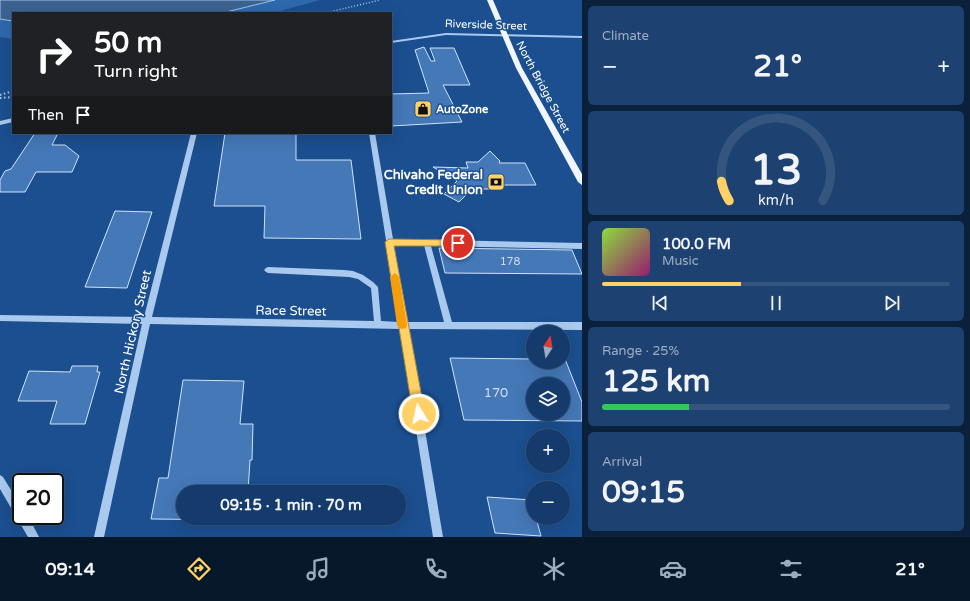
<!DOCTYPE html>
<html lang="en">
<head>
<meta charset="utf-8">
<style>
	body { margin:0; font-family:"Varela Round",sans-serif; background:#1d4271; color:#f1f3f6; height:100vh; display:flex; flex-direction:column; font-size:15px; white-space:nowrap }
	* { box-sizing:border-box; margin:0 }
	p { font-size:13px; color:#9dadc1 }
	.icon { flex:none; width:22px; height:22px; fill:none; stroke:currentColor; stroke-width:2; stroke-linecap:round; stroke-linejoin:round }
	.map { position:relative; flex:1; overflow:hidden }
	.details { display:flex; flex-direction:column; gap:6px; padding:6px; background:#0b203b; width:388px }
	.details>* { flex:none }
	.guide { position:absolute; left:12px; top:12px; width:380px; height:122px; border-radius:0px; box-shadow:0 4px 16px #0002,0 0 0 1px #33557e; background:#202124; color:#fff; overflow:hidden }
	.needle { width:26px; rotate:12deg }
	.fabs { position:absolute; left:526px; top:325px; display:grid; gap:8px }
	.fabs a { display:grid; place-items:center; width:44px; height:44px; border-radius:50%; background:#143b6b; box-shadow:0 4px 16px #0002,0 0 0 1px #33557e; font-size:20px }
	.speed { position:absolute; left:12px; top:473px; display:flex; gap:8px; font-size:20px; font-weight:700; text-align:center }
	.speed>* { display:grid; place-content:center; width:52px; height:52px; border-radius:50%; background:#143b6b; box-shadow:0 4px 16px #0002,0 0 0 1px #33557e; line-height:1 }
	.speed .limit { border:2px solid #111; border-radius:6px; background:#fff; color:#111 }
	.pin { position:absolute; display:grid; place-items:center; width:34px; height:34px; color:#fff; margin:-17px; border:2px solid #fff; border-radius:50%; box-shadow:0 1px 4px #0007 }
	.me { position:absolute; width:44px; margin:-22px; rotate:351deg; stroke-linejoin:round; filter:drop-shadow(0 0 3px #0008) }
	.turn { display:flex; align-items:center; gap:14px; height:84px; padding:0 16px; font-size:18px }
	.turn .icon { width:52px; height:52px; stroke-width:2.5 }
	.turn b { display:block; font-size:28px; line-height:34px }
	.then { display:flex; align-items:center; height:38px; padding:0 16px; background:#0003; gap:8px; font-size:15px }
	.big { font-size:30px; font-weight:700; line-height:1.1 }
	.details .widget { flex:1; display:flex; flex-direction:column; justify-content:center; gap:6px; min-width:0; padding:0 14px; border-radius:6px; background:#1d4271 }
	.details .dial { align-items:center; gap:0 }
	.dial svg { height:104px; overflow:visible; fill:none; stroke:#33557e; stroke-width:7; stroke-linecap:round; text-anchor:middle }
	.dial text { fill:#f1f3f6; stroke:none }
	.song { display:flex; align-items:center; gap:12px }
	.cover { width:48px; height:48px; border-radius:6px; background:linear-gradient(135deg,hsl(90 70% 55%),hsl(320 70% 35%)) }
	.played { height:4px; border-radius:2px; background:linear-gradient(90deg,#ffd166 40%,#33557e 40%) }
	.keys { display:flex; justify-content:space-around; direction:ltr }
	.heat { display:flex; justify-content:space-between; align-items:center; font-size:22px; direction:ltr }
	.charge { height:6px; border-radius:3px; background:linear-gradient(90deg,#34c759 25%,#33557e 0) }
	.trip { position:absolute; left:176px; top:485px; width:230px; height:40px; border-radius:20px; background:#143b6b; box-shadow:0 4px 16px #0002,0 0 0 1px #33557e; font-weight:700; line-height:40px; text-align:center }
	.tab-bar { display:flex; height:64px; justify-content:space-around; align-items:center; background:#08182b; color:#9dadc1 }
	.tab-bar .icon { width:28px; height:28px }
	.tab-bar .selected { color:#ffd166 }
	.tab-bar b { font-size:18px; color:#f1f3f6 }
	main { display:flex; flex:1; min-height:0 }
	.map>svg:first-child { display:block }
</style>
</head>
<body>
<main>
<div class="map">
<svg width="582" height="537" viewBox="0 0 582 537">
	<rect width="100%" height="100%" fill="#1b4f8f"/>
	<path fill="#2e69ad" d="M275,0H320L273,13H222Z
		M0,19L13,21V39L0,37Z"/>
	<path fill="#3c6290" stroke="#9cc4f0" d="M0,0H275L222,13H13V21L0,19Z"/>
	<path fill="#4478b7" stroke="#cfe3fa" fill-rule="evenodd" d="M424,47L431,61H435L430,48H454L470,85H443L462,122L391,126V94L429,93L415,50Z
		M35,133H58L52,145H65L79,156L72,172H36L25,192H0V180L5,171L11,169Z
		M225,133H296V160H351L361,239L264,238L265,206H214Z
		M490,151L500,161L499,163H525L536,185H499L501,189H472L459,202L444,194L457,181L433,167L468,168L466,162H478Z
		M115,211L152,212L127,288L85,287Z
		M439,248L572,250L582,274L445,273Z
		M450,358L533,359V362H563L565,359L582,402V421L464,420ZM533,384H563V414H533Z
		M72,366H98L97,372H100L85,424H50L57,401H18L29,371L70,372Z
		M183,380L244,381L240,424H253L252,460H250L248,492H183V518H247V520L151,519L159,478H168Z
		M487,497L532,500L533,518H536L541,536L495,533Z"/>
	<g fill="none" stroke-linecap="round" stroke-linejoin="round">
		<path stroke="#a9c9ee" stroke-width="1.5" stroke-dasharray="1 2" stroke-linecap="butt" d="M325,13L380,0"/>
		<path stroke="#a9c9ee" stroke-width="2" stroke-dasharray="1.5 2.5" stroke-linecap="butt" d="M0,95L13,91
			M0,98L13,97"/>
		<path fill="#a9c9ee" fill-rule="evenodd" d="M446,33L582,36V38L446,35L391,43V41Z
			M13,118V122L0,125V121Z
			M191,133H197L152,317L374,321L371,288L358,279L349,277L268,273L266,272L264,270L266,268L268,267L344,270L353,271L363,275L373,282L378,287L381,321L399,322L369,133H375L393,239L582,243V249L431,246L452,322H582V330L408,329L443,537H433L400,329L150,324L104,537H94L142,324L0,321V315L144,317ZM394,245H424L444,322H407Z
			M0,475L3,477L21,506V516H28L39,537H28L0,489Z"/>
		<path fill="#f0f6ff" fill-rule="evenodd" d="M487,0H493L522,68L582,174V185L578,182L516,68Z"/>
	</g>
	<path fill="#ffd166" stroke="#a68842" d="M389,239L458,240L463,243L458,246H394L425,414L423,418L419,420L415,418L413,414L385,242Z"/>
	<path fill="#f59e0b" d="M395,273L399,277L407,325L406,328L402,329L399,328L397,325L390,277Z"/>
	<defs>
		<g id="shop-square" transform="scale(0.9)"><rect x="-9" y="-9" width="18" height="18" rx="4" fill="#ffd166" stroke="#1b4f8f"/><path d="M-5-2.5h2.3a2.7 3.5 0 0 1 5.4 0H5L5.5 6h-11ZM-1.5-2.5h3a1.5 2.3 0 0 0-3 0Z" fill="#111"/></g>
		<g id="bank-square" transform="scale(0.9)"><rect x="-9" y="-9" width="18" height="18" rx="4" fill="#ffd166" stroke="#1b4f8f"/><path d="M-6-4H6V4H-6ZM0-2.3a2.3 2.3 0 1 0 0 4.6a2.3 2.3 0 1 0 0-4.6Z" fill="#111"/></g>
	</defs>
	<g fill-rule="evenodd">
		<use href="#shop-square" x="423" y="109"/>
		<use href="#bank-square" x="496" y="182"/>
	</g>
	<g text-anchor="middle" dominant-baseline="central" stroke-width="3" stroke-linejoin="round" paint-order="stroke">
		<g font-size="11" fill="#fff" stroke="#1b4f8f">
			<text transform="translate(486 25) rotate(2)">Riverside Street</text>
			<text transform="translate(543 87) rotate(62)">North Bridge Street</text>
		</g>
		<g font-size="11" font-weight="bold" fill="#fff" stroke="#1b4f8f" text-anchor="start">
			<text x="436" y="109">AutoZone</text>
		</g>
		<g font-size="11" fill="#d0dded">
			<text x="510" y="261">178</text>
		</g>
		<g font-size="13" font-weight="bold" fill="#fff" stroke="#1b4f8f" text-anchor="end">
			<text x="483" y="175">Chivaho Federal<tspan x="483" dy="15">Credit Union</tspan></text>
		</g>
		<g font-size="13" fill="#fff" stroke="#1b4f8f">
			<text transform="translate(291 311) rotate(1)">Race Street</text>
			<text transform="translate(133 332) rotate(-77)">North Hickory Street</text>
		</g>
		<g font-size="13" fill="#d0dded">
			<text x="496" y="393">170</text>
		</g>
	</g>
</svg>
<div class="fabs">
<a><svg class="needle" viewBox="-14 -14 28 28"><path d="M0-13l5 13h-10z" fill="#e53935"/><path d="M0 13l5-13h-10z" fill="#9dadc1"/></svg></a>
<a><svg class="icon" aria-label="layers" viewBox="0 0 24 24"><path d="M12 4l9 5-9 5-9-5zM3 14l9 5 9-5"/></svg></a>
<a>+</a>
<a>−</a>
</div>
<div class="speed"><div class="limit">20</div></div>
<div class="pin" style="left:458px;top:243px;background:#d93025"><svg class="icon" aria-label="arrive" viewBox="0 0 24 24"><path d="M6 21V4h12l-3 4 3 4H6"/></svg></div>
<svg class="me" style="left:419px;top:414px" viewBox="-20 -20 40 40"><circle r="17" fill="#ffd166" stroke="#fff" stroke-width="3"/><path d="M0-11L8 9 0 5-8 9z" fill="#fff"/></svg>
<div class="trip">09:15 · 1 min · 70 m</div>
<div class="guide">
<div class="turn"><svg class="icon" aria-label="right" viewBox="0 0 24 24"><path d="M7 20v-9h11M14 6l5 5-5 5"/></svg><div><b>50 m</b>Turn right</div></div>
<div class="then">Then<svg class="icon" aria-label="arrive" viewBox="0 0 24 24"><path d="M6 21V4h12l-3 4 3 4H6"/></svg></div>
</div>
</div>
<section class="details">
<div class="widget"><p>Climate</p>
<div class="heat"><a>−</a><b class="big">21°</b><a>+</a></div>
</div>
<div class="widget dial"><svg viewBox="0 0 100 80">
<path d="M14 69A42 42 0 1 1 86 69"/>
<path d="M14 69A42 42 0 0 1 8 54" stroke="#ffd166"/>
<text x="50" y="56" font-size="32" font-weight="700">13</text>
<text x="50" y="72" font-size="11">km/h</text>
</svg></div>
<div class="widget">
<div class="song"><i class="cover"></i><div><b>100.0 FM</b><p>Music</p></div></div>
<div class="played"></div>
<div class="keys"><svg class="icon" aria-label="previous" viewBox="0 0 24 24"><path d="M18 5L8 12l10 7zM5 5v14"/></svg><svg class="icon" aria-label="pause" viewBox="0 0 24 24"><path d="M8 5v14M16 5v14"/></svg><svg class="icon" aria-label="next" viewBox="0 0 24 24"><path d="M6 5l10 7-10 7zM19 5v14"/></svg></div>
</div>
<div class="widget"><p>Range · 25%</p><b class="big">125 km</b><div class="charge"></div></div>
<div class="widget"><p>Arrival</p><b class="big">09:15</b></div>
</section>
</main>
<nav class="tab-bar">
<b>09:14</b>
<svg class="icon selected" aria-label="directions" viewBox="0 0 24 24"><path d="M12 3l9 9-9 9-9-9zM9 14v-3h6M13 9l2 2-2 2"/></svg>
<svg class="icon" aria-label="music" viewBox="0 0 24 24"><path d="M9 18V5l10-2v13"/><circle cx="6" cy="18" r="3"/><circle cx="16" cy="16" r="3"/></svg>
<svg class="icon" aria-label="phone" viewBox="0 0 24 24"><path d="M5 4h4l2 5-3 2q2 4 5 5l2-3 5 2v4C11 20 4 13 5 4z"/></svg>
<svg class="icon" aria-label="climate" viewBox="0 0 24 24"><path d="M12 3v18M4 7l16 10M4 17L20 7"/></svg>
<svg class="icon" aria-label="car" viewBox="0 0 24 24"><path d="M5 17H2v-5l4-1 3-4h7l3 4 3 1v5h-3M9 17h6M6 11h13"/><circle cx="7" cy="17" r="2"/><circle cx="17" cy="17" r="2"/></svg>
<svg class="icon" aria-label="filters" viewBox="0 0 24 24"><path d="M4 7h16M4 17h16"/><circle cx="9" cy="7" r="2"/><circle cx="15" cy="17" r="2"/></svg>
<b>21°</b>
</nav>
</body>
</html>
